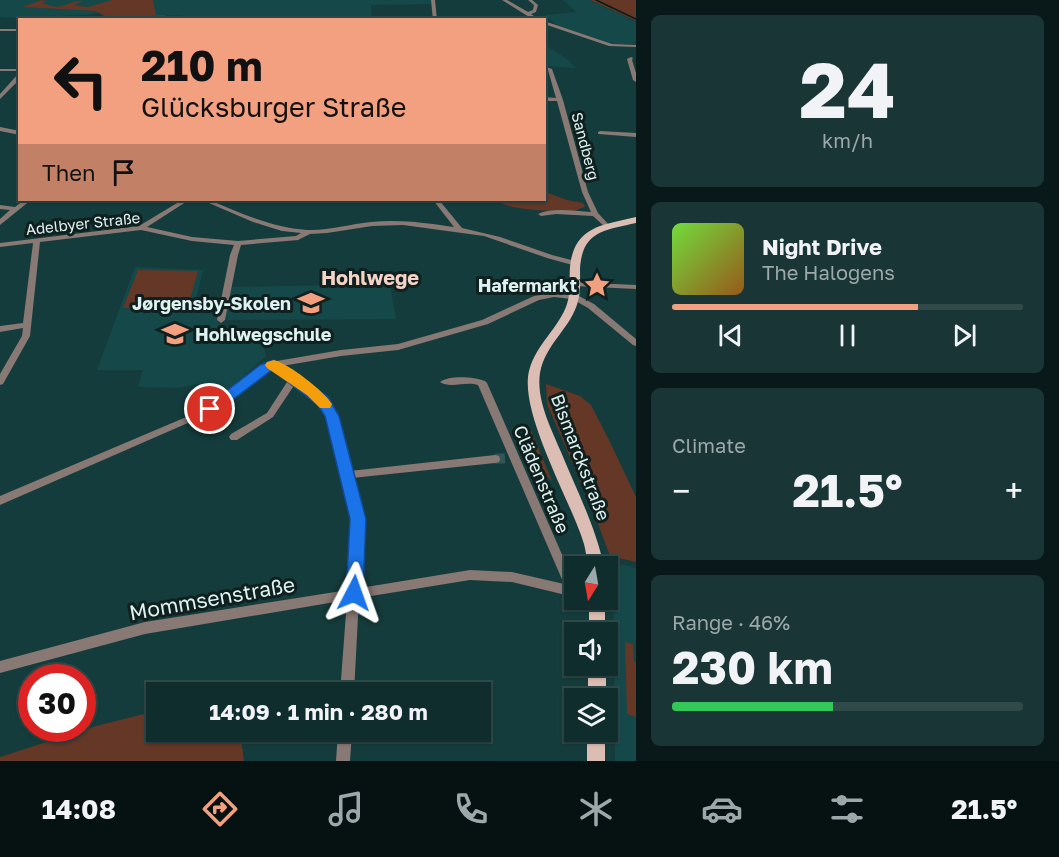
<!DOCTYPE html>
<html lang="en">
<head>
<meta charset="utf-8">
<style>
	body { margin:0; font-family:"Golos Text",sans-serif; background:#193535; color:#f1f3f6; height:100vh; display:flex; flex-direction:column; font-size:22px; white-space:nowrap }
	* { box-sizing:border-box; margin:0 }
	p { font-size:20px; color:#9ca8aa }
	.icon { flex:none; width:33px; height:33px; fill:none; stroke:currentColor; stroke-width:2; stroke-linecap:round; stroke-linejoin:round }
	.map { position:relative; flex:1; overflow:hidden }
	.details { display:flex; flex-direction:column; gap:15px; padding:15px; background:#091919; width:423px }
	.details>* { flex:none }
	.top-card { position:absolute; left:18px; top:18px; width:528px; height:183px; border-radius:0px; box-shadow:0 2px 4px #0004,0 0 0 2px #304949; background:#f3a081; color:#111; overflow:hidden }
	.needle { width:39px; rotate:191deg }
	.tools { position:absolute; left:564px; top:556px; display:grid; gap:12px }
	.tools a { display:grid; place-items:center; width:54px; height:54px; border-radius:0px; background:#102d2d; box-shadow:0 2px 4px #0004,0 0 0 2px #304949; font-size:30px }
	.speed { position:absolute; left:18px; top:664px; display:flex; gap:12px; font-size:30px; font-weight:700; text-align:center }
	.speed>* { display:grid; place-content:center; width:78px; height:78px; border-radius:50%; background:#102d2d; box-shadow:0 2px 4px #0004,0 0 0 2px #304949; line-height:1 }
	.speed .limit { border:9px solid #d22; background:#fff; color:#111 }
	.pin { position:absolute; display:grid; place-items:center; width:51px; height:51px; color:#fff; margin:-26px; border:3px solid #fff; border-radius:50%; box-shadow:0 2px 6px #0007 }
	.me { position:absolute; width:66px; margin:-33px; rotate:4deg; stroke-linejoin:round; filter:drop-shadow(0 0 4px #0008) }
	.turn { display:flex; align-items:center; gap:21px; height:126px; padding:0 24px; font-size:27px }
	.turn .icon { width:78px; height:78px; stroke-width:2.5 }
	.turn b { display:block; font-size:42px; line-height:51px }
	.then { display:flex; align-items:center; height:57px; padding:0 24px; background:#0003; gap:12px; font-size:22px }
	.big { font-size:45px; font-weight:700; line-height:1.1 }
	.details .card { flex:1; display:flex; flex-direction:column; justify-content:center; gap:9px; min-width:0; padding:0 21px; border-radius:9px; background:#193535 }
	.details .dial { align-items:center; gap:0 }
	.dial b { font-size:78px; line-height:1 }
	.song { display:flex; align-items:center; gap:18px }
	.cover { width:72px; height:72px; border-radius:9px; background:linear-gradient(135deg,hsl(100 70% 55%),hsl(30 70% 35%)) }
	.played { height:6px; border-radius:3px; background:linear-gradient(90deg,#f3a081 70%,#304949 70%) }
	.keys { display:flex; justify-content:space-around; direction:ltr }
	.heat { display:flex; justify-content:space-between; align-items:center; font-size:33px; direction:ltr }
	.charge { height:9px; border-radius:4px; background:linear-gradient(90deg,#34c759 46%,#304949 0) }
	.trip { position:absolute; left:146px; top:682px; width:345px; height:60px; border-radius:0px; background:#102d2d; box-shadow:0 2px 4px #0004,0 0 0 2px #304949; font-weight:700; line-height:60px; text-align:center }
	.tabs { display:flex; height:96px; justify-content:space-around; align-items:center; background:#061212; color:#9ca8aa }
	.tabs .icon { width:42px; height:42px }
	.tabs .active { color:#f3a081 }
	.tabs b { font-size:27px; color:#f1f3f6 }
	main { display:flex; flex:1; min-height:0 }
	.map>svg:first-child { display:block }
</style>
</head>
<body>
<main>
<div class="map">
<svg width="636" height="761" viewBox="0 0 636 761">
	<rect width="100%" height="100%" fill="#153c3c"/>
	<path fill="#154848" d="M0,0H431V4L371,5L372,16L207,17L156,15L153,0L130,8L87,15L15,18L0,17Z
		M563,0H589L636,22V41L634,42L636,44H613L558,26L545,15L576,12Z
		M544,44L568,60L576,68L545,66Z
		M135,267L203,270L193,312L219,314L218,323L263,346L266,356L221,397L198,384L178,388L138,387L143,370H97Z
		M390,284L396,319L226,320L231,287Z
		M613,562L636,568V761H615Z"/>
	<path fill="#643726" d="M41,0L47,1L43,3C50,5 53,8 62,6C70,4 74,0 83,1L74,5L88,7L112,0H153L156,15H166L164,19H181H109L96,11L23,7Z
		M590,0H636V21Z
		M250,16H369L368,20L248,19Z
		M545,192L567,200L583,203L585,207C579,208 577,211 572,211C558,211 505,211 498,200H544Z
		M138,270L198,271L187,310L123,308Z
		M546,384L580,396L591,405L609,440L636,497V562L610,556L594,513L547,404Z
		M531,430L552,481L529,460L530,457L526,453L527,436Z
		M625,642L633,644L634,661L636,662V717L627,714Z
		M156,711V732H240L244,761H0V757L96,726Z"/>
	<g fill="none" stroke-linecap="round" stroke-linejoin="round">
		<path stroke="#031d1d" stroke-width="1.5" d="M596,0L636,19"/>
		<path stroke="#335757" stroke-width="10" stroke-dasharray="10 4.5" stroke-linecap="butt" d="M495,459L507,458"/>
		<path fill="#887974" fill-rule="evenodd" d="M431,0H435L437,20H433Z
			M502,0H507L528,12L533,10L534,5L528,0H532L538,5L536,12L531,14L540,20H534Z
			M544,21L612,44L636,45V47L609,46L544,24Z
			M0,29H20V31H0Z
			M631,57L633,58L632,60L636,73V82L633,80L627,59Z
			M544,66L552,69L563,100L588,192L598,213L610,226V228H606L593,216L556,214L541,216L538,214C553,207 574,211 591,212L582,192L557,101H544V97L556,98L548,70L544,69Z
			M0,69H20V71H0Z
			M18,74H20V79L0,99V94Z
			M0,127L20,131V135L0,131Z
			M600,131L636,133V137L598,134V132Z
			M24,200H31L0,225V219L10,210L0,209V205L15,207Z
			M182,200H189L147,227L192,237L238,241L296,236L301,233L282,231L253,222L202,200H209C241,213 272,228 307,230C328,231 349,224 371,222C399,219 427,223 454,227L433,200H439L462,228L500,237L552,255L579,262L580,264L576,266L547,258L484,236L403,225L372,226L327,233L310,234L298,240L241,245L238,255L225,320L221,323L217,320L230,255L234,245L192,241L141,230L40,242L30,336L3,384L0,385V374L22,336L23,328L0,332V326L23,323L33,243L0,247V243L139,226Z
			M571,282L636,285V289L574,286L570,284Z
			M554,293L577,295L594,304L636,339V346L633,345L588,308L572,299L554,297L539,300L488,324L398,350L341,356L282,366L315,389L332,407L350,471L495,455L499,456L500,459L499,462L495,463L352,478L363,519L360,588L470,570L512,572L564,584L478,385C466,381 450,389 440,382C450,375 474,377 485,381L487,383L574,582V597L512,582L470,580L359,598L354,693H340L347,600L145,634L0,673V661L145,622L348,590L353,519L325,410L309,393L295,384L273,417L237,440H231L229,437L231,434L267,413L289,379L273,368L268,370L228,402L197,419L0,505V496L191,415L222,398L262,366L271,362L341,350L398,344L482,320L534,296Z
			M338,732H352L350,761H336Z"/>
		<path fill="#dbbdb3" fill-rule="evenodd" d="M636,217V223C605,230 582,231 580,269C580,280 581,291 578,301C572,327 545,344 540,373C536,400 551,428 561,452C576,489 596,527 604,567H588C587,560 586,552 584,544C571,501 519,413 529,371C536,344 559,328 567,304C571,292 569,279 570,267C574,226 603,225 636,217Z
			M589,600H605V633H589Z
			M588,666H606V699H588Z
			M587,732H605V761H587Z"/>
	</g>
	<path fill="#1a73e8" stroke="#114b97" stroke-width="1.5" d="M274,360L328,397L339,416L366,519L363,593L361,599L354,601L348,599L346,593L350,519L325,416L318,405L272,370L215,413H205L203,409L260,365Z"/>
	<path fill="#f59e0b" d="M274,360C289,364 324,391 332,404L330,408H320L307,395L267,368L265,365L267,362Z"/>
	<defs>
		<g id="sight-bare" transform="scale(2.07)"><path d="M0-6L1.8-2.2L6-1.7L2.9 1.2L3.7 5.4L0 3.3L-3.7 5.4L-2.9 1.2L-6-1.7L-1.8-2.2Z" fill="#f3a081" stroke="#10201f" stroke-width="2.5" paint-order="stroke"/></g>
		<g id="school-bare" transform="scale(2.07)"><path d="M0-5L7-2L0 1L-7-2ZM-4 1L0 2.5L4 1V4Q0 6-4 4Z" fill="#f3a081" stroke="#10201f" stroke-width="2.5" paint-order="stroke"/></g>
	</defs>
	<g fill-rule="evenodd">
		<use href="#sight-bare" x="597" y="285"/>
		<use href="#school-bare" x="311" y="303"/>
		<use href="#school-bare" x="175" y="334"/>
	</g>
	<g text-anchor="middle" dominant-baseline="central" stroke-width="6" stroke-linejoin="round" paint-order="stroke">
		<g font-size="15" fill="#ddf2f1" stroke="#10201f">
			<text transform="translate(586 146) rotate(75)">Sandberg</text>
			<text transform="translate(83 223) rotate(-6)">Adelbyer Straße</text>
		</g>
		<g font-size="18" font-weight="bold" fill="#ddf2f1" stroke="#10201f" text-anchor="end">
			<text x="577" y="285">Hafermarkt</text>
			<text x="291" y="303">Jørgensby-Skolen</text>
			<text x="195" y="334" text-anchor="start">Hohlwegschule</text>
		</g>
		<g font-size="18" fill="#ddf2f1" stroke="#10201f">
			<text transform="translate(581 457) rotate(69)">Bismarckstraße</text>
			<text transform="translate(542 479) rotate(67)">Clädenstraße</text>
		</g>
		<g font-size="20" font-weight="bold" fill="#f5d4c8" stroke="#10201f">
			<text x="370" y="277">Hohlwege</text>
		</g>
		<g font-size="21" fill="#ddf2f1" stroke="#10201f">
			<text transform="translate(212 598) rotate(-10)">Mommsenstraße</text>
		</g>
	</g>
</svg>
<div class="tools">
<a><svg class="needle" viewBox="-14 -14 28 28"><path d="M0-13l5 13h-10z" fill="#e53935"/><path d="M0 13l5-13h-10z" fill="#9ca8aa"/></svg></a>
<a><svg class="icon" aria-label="sound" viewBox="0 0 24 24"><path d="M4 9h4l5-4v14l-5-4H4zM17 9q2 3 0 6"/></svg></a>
<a><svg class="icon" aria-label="layers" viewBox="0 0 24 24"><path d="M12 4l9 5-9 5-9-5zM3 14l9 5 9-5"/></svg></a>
</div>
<div class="speed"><div class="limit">30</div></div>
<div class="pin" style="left:210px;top:409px;background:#d93025"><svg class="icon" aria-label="arrive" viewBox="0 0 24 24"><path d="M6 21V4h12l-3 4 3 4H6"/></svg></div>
<svg class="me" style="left:354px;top:593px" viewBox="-20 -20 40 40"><path d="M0-17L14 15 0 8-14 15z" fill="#1a73e8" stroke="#fff" stroke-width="4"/></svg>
<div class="trip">14:09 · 1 min · 280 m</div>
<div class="top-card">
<div class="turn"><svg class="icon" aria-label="left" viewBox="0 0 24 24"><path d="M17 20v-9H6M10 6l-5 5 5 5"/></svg><div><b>210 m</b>Glücksburger Straße</div></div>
<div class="then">Then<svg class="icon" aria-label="arrive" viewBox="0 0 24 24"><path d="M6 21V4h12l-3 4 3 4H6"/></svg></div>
</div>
</div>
<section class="details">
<div class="card dial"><b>24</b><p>km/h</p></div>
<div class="card">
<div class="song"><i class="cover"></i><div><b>Night Drive</b><p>The Halogens</p></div></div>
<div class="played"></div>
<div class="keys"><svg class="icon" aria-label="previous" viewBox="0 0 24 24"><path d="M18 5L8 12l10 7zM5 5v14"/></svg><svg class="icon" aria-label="pause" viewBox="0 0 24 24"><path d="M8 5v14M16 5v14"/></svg><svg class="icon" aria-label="next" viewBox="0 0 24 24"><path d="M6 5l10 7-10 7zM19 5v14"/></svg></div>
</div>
<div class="card"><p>Climate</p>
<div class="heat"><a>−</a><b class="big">21.5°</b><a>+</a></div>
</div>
<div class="card"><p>Range · 46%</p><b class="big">230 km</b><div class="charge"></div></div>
</section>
</main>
<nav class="tabs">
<b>14:08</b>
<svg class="icon active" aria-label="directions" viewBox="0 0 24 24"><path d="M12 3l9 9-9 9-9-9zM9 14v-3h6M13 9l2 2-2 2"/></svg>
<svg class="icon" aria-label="music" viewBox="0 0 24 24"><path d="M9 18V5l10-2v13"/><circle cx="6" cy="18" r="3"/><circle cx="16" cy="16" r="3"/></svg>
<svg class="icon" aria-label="phone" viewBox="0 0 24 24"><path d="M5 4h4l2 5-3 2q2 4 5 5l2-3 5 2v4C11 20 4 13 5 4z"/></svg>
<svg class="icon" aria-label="climate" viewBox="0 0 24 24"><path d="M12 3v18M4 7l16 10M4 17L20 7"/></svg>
<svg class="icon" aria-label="car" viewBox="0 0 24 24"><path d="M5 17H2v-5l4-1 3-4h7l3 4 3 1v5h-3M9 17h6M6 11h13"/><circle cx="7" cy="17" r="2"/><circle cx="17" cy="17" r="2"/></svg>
<svg class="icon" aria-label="filters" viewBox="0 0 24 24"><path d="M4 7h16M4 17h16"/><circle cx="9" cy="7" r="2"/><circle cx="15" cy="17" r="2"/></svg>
<b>21.5°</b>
</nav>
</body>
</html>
